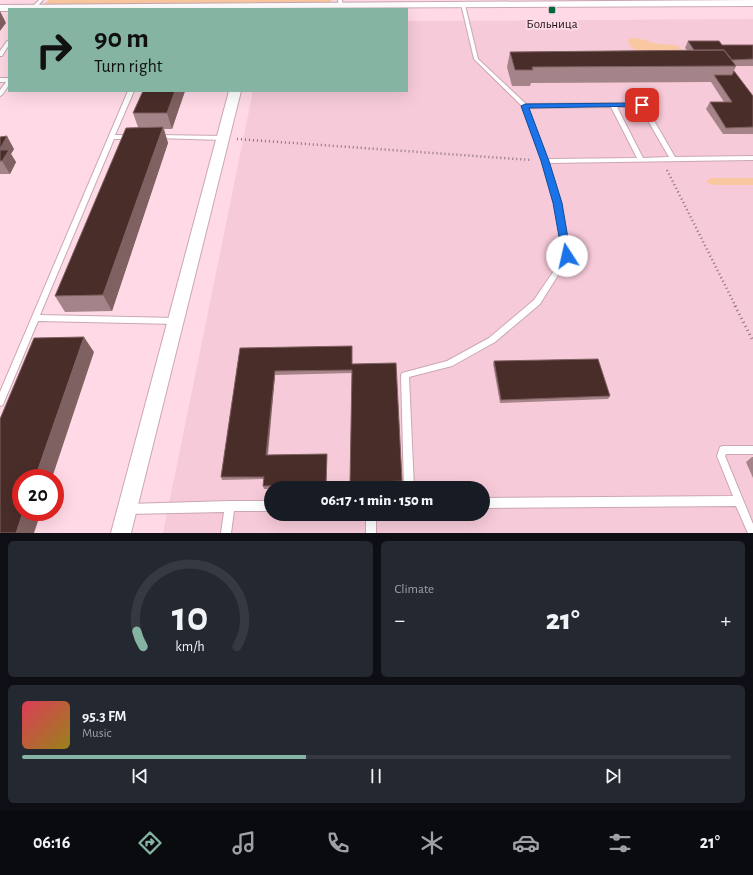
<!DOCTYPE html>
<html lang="en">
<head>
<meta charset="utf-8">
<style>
	body { margin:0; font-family:"Alegreya Sans",sans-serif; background:#242831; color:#f1f3f6; height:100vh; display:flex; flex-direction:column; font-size:15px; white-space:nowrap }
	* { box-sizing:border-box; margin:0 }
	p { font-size:13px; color:#9ea1a6 }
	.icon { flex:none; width:22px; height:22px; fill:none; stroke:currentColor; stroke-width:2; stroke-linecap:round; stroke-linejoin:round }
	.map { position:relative; height:533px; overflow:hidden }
	.panel { display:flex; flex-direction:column; gap:8px; padding:8px; background:#0d0f14; flex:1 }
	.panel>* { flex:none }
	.hud { position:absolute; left:8px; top:8px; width:400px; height:84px; border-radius:0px; box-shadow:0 4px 16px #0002; background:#85b4a2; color:#111; overflow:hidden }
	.speed { position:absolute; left:12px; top:469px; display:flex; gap:8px; font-size:20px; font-weight:700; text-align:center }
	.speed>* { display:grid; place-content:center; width:52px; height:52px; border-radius:50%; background:#171b24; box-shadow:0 4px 16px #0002; line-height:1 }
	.speed .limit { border:6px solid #d22; background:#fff; color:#111 }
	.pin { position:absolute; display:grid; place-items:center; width:34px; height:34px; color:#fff; margin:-17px; border-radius:8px; box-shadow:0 2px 6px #0006 }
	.me { position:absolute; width:44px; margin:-22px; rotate:350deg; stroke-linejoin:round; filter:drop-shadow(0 0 3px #0008) }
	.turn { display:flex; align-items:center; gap:14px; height:84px; padding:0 20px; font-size:18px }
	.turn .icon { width:52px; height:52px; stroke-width:2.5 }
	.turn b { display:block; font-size:28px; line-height:34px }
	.big { font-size:30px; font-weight:800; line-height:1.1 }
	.panel .card { flex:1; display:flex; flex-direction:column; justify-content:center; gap:6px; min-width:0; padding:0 14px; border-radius:6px; background:#242831 }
	.panel .dial { align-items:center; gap:0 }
	.dial svg { height:104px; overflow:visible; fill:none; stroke:#363941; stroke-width:7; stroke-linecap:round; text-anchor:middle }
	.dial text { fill:#f1f3f6; stroke:none }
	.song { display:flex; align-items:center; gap:12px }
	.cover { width:48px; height:48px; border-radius:6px; background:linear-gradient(135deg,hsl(350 70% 55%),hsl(50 70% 35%)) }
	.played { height:4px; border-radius:2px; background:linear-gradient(90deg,#85b4a2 40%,#363941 40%) }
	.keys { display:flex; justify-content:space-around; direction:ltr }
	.heat { display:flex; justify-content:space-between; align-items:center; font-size:22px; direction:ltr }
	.panel .tiles { flex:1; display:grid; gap:8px; grid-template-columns:1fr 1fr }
	.card:last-child { grid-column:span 2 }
	.trip { position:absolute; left:264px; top:481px; width:226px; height:40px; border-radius:20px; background:#171b24; box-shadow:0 4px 16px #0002; font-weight:800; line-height:40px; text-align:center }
	.menu { display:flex; height:64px; justify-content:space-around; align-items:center; background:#090b0e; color:#9ea1a6 }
	.menu .icon { width:28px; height:28px }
	.menu .selected { color:#85b4a2 }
	.menu b { font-size:18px; color:#f1f3f6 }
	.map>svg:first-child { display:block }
</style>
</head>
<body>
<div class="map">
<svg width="753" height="533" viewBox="0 0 753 533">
	<rect width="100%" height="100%" fill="#ffdae6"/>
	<path fill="#f7cad9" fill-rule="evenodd" d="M753,19V533H163L253,91H407V21ZM271,488H483V514H271Z"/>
	<path fill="#f9c8a0" d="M49,0H331L332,3L43,5Z
		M631,38C641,38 649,42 660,44C666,45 673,44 679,46L681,50L680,53L636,50L631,47L628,41Z
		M710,178H753V185H712L706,182Z"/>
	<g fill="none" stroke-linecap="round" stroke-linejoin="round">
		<g stroke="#caa7b3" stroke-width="2">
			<path id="service" d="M39,0H43L35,9H30Z
				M338,0H342L343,7L339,6Z
				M461,4L465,5L478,59L526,104L642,103L645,105L675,157L753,156V160L549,163L561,203L570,256L540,304L495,342L452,366L409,377L414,488H404L401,375L402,373L447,361L489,338L534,300L564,256L555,203L542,161L523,107L474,59ZM611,107L637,158L547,159L528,108ZM617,107H640L669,157L643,158Z
				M7,41H9V45L2,56H0V51Z
				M0,78H9V85L2,95L0,96V90L6,82H0Z
				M128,91H134L115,135H132L135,137L132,139H114L40,315L176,318L179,319L180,321L179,323L176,324L38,321L4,402L3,405L0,406V392Z
				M158,135L223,136L226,138L223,140L156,138V136Z
				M723,446H753V454H726L725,456L753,524V533H748L747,531L736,506L483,508V498L733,496L717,456L720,447Z
				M230,501H271V511H234L231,533H221L224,512L127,514L124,512L122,509L124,506L127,504Z
				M366,514H376V533H366Z"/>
		</g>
		<g stroke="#caa7b3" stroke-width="2">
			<path id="minor" d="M753,0V6L9,9V11H0V5Z
				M229,91H241L131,533H111Z"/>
		</g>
		<path stroke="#897179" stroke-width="2.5" stroke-dasharray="1 3" stroke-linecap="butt" d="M237,139L531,160
			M667,170L736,307"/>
		<path stroke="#897179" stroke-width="3" stroke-dasharray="1 3.5" stroke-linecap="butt" d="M735,306L753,341"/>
		<use href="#service" fill="#fff" fill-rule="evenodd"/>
		<use href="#minor" fill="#fff" fill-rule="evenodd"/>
	</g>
	<path fill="#a48488" d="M688,41L722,45H753V66H736L734,71L753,96V134H723L706,109L710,102H724L711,82L531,83L530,86H512L507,67L510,52L687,50L685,48Z
		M185,91L172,129H164L168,143L112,311L65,312L55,296L138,127L133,113Z
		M0,137L14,149L11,154L16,162L10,174H0Z
		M240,348L352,364L402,481L401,484L350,485L352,373L275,375L268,455L327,454L326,488H271V489H264L263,486L264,479L222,480L221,477Z
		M494,361L610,396L608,399L500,403L493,364Z
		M752,457H753V478L746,462Z"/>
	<path fill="#806162" d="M0,11L6,23L0,31Z
		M175,91H185L172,129L167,113Z
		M163,127L168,143L112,311L103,295Z
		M7,136L14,149L11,154L16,162L10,174L2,161L0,151V149Z
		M84,337L94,352L52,478H35Z
		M275,371V375L267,458L266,455Z
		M23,512H41L34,533H16Z"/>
	<path fill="#492d29" stroke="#806162" d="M688,41H719L722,45H753V59L732,60L724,50H694Z
		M724,50L736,66L532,67L533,70H515L510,52Z
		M734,71L753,96V127L726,128L710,102H732L714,75H732Z
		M143,91H175L167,113H133Z
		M163,127L103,295L55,296L126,128Z
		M7,136L0,149V137Z
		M0,150H9L2,161H0Z
		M84,337L35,478H21V512H23L16,533H0V419L34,338Z
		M352,346V364L396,363L402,481L350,483L352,370L275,371L266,455L327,454L326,485L263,486L264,477H221L240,348Z
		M598,359L610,396L501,400L494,361Z"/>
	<path fill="#1a73e8" stroke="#114b97" d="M642,103L646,105L645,106L529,108L549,161L562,203L571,256L567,260L563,259L553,203L541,161L521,106L525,104Z"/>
	<rect fill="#02673c" stroke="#ffdae6" stroke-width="1.5" x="548" y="6" width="8" height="8" rx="2"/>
	<g text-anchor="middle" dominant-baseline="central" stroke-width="4" stroke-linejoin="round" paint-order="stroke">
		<g font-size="13" fill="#22151a" stroke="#ffdae6">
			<text x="552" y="24">Больница</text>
		</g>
	</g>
</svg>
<div class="speed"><div class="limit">20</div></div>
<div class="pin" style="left:642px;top:105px;background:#d93025"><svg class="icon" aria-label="arrive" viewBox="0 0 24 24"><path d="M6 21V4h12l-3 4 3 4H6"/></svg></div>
<svg class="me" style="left:567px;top:256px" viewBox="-20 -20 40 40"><circle r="19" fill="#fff"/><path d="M0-13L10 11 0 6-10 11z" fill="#1a73e8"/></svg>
<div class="trip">06:17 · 1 min · 150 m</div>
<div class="hud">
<div class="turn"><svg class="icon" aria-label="right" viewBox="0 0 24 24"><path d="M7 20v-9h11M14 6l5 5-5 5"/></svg><div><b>90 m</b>Turn right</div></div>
</div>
</div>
<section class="panel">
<div class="tiles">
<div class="card dial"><svg viewBox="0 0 100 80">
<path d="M14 69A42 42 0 1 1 86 69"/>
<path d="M14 69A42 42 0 0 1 9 57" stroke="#85b4a2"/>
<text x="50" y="56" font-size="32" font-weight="700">10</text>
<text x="50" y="72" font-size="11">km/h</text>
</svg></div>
<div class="card"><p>Climate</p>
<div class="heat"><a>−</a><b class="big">21°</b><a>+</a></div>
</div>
<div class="card">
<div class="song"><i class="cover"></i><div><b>95.3 FM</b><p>Music</p></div></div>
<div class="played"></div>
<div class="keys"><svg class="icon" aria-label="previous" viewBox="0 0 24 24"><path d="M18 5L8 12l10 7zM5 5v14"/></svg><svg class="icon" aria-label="pause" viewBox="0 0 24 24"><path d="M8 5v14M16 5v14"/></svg><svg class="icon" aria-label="next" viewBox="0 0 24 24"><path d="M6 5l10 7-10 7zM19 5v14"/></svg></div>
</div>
</div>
</section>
<nav class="menu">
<b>06:16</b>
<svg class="icon selected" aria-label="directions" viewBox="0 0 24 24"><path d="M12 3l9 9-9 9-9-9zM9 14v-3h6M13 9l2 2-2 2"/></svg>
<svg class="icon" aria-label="music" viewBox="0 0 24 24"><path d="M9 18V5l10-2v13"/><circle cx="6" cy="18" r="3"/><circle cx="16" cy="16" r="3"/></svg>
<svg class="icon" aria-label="phone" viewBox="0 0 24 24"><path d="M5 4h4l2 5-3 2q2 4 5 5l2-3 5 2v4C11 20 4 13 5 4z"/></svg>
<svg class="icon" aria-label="climate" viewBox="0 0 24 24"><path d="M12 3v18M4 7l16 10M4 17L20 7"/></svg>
<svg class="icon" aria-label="car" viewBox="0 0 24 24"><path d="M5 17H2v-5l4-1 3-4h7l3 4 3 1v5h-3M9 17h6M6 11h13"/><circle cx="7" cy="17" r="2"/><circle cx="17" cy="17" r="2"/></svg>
<svg class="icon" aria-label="filters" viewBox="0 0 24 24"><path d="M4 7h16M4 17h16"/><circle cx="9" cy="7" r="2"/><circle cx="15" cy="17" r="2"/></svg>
<b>21°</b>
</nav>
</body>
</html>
